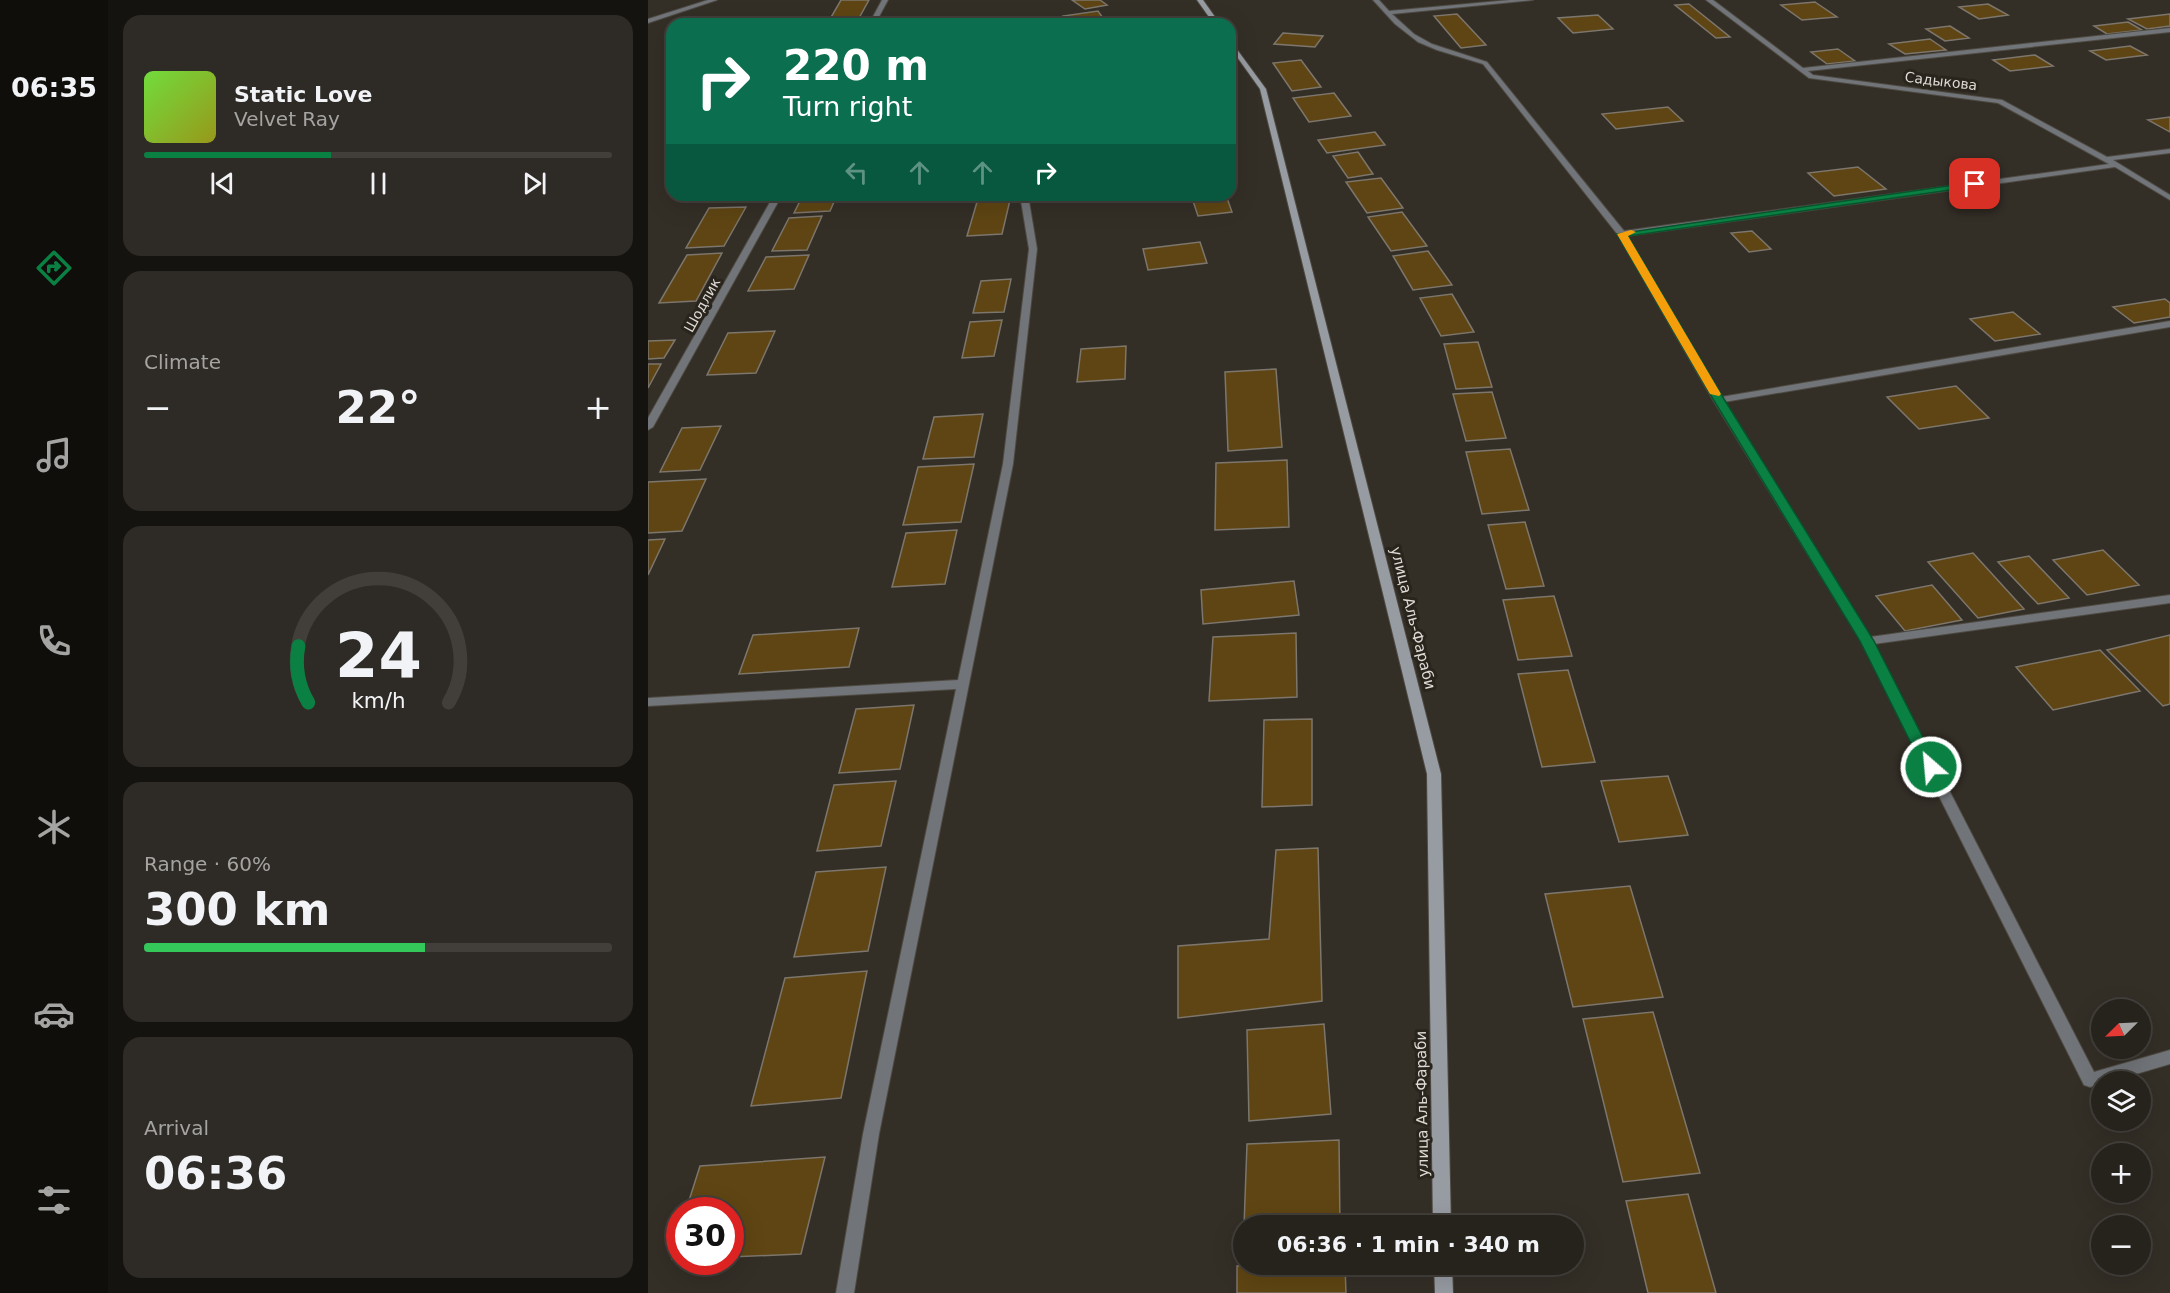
<!DOCTYPE html>
<html lang="en">
<head>
<meta charset="utf-8">
<style>
	body { margin:0; font-family:"DejaVu Sans",sans-serif; background:#2e2a25; color:#f1f3f6; height:100vh; display:flex; flex-direction:column; font-size:22px; white-space:nowrap }
	* { box-sizing:border-box; margin:0 }
	p { font-size:20px; color:#a4a4a3 }
	.icon { flex:none; width:33px; height:33px; fill:none; stroke:currentColor; stroke-width:2; stroke-linecap:round; stroke-linejoin:round }
	.map { position:relative; flex:1; overflow:hidden }
	.side { display:flex; flex-direction:column; gap:15px; padding:15px; background:#15130f; width:540px }
	.side>* { flex:none }
	.hud { position:absolute; left:18px; top:18px; width:570px; height:183px; border-radius:18px; box-shadow:0 6px 24px #0002,0 0 0 2px #423f3b; background:#0b6e4f; color:#fff; overflow:hidden }
	.needle { width:39px; rotate:246deg }
	.tools { position:absolute; left:1443px; top:999px; display:grid; gap:12px }
	.tools a { display:grid; place-items:center; width:60px; height:60px; border-radius:50%; background:#26221c; box-shadow:0 6px 24px #0002,0 0 0 2px #423f3b; font-size:30px }
	.speed { position:absolute; left:18px; top:1197px; display:flex; gap:12px; font-size:30px; font-weight:700; text-align:center }
	.speed>* { display:grid; place-content:center; width:78px; height:78px; border-radius:50%; background:#26221c; box-shadow:0 6px 24px #0002,0 0 0 2px #423f3b; line-height:1 }
	.speed .limit { border:9px solid #d22; background:#fff; color:#111 }
	.pin { position:absolute; display:grid; place-items:center; width:51px; height:51px; color:#fff; margin:-26px; border-radius:12px; box-shadow:0 3px 9px #0006 }
	.me { position:absolute; width:66px; margin:-33px; rotate:333deg; stroke-linejoin:round; filter:drop-shadow(0 0 4px #0008) }
	.turn { display:flex; align-items:center; gap:21px; height:126px; padding:0 18px; font-size:27px }
	.turn .icon { width:78px; height:78px; stroke-width:2.5 }
	.turn b { display:block; font-size:42px; line-height:51px }
	.lanes { display:flex; align-items:center; height:57px; padding:0 18px; background:#0003; justify-content:center; gap:30px; direction:ltr }
	.lanes .off { opacity:.35 }
	.big { font-size:45px; font-weight:600; line-height:1.1 }
	.side .tile { flex:1; display:flex; flex-direction:column; justify-content:center; gap:9px; min-width:0; padding:0 21px; border-radius:18px; background:#2e2a25 }
	.side .dial { align-items:center; gap:0 }
	.dial svg { height:156px; overflow:visible; fill:none; stroke:#423f3b; stroke-width:7; stroke-linecap:round; text-anchor:middle }
	.dial text { fill:#f1f3f6; stroke:none }
	.song { display:flex; align-items:center; gap:18px }
	.cover { width:72px; height:72px; border-radius:9px; background:linear-gradient(135deg,hsl(100 70% 55%),hsl(60 70% 35%)) }
	.played { height:6px; border-radius:3px; background:linear-gradient(90deg,#0b8043 40%,#423f3b 40%) }
	.keys { display:flex; justify-content:space-around; direction:ltr }
	.heat { display:flex; justify-content:space-between; align-items:center; font-size:33px; direction:ltr }
	.charge { height:9px; border-radius:4px; background:linear-gradient(90deg,#34c759 60%,#423f3b 0) }
	.trip { position:absolute; left:585px; top:1215px; width:351px; height:60px; border-radius:30px; background:#26221c; box-shadow:0 6px 24px #0002,0 0 0 2px #423f3b; font-weight:600; line-height:60px; text-align:center }
	main { display:flex; flex:1; min-height:0 }
	.tab-bar { display:flex; flex-direction:column; width:108px; justify-content:space-around; align-items:center; background:#0f0e0b; color:#a4a4a3 }
	.tab-bar .icon { width:42px; height:42px }
	.tab-bar .selected { color:#0b8043 }
	.tab-bar b { font-size:27px; color:#f1f3f6 }
	.map>svg:first-child { display:block }
</style>
</head>
<body>
<main>
<nav class="tab-bar">
<b>06:35</b>
<svg class="icon selected" aria-label="directions" viewBox="0 0 24 24"><path d="M12 3l9 9-9 9-9-9zM9 14v-3h6M13 9l2 2-2 2"/></svg>
<svg class="icon" aria-label="music" viewBox="0 0 24 24"><path d="M9 18V5l10-2v13"/><circle cx="6" cy="18" r="3"/><circle cx="16" cy="16" r="3"/></svg>
<svg class="icon" aria-label="phone" viewBox="0 0 24 24"><path d="M5 4h4l2 5-3 2q2 4 5 5l2-3 5 2v4C11 20 4 13 5 4z"/></svg>
<svg class="icon" aria-label="climate" viewBox="0 0 24 24"><path d="M12 3v18M4 7l16 10M4 17L20 7"/></svg>
<svg class="icon" aria-label="car" viewBox="0 0 24 24"><path d="M5 17H2v-5l4-1 3-4h7l3 4 3 1v5h-3M9 17h6M6 11h13"/><circle cx="7" cy="17" r="2"/><circle cx="17" cy="17" r="2"/></svg>
<svg class="icon" aria-label="filters" viewBox="0 0 24 24"><path d="M4 7h16M4 17h16"/><circle cx="9" cy="7" r="2"/><circle cx="15" cy="17" r="2"/></svg>
</nav>
<section class="side">
<div class="tile">
<div class="song"><i class="cover"></i><div><b>Static Love</b><p>Velvet Ray</p></div></div>
<div class="played"></div>
<div class="keys"><svg class="icon" aria-label="previous" viewBox="0 0 24 24"><path d="M18 5L8 12l10 7zM5 5v14"/></svg><svg class="icon" aria-label="pause" viewBox="0 0 24 24"><path d="M8 5v14M16 5v14"/></svg><svg class="icon" aria-label="next" viewBox="0 0 24 24"><path d="M6 5l10 7-10 7zM19 5v14"/></svg></div>
</div>
<div class="tile"><p>Climate</p>
<div class="heat"><a>−</a><b class="big">22°</b><a>+</a></div>
</div>
<div class="tile dial"><svg viewBox="0 0 100 80">
<path d="M14 69A42 42 0 1 1 86 69"/>
<path d="M14 69A42 42 0 0 1 9 40" stroke="#0b8043"/>
<text x="50" y="56" font-size="32" font-weight="700">24</text>
<text x="50" y="72" font-size="11">km/h</text>
</svg></div>
<div class="tile"><p>Range · 60%</p><b class="big">300 km</b><div class="charge"></div></div>
<div class="tile"><p>Arrival</p><b class="big">06:36</b></div>
</section>
<div class="map">
<svg width="1522" height="1293" viewBox="0 0 1522 1293">
	<rect width="100%" height="100%" fill="#332e26"/>
	<path fill="#5f4513" stroke="#7c766c" stroke-width="1.5" d="M193,0H221L211,18L182,19Z
		M424,0H452L459,5L437,9Z
		M1167,2L1189,17L1154,20L1133,5Z
		M1041,4L1082,37L1068,38L1027,5Z
		M1340,4L1360,15L1331,19L1311,7Z
		M450,11L459,24H420L415,16Z
		M809,14L838,45L813,48L786,16Z
		M1522,14V26L1499,29L1480,19Z
		M950,15L965,29L925,33L910,18Z
		M300,17L298,24H245L247,19Z
		M211,20L209,24H178L179,21Z
		M1480,22L1494,30L1459,34L1446,26Z
		M1302,26L1321,38L1297,41L1278,29Z
		M635,33L675,36L667,47L626,44Z
		M1282,39L1298,50L1257,54L1241,44Z
		M1482,46L1499,55L1458,60L1442,51Z
		M1190,49L1207,61L1179,64L1163,52Z
		M1387,55L1405,66L1362,71L1345,60Z
		M653,60L673,87L644,91L625,63Z
		M686,93L703,116L661,122L645,98Z
		M1020,107L1035,121L968,129L954,114Z
		M1522,117V132L1500,120Z
		M727,132L737,145L679,153L670,140Z
		M710,152L725,174L700,178L685,156Z
		M1210,167L1238,189L1186,196L1160,173Z
		M733,178L755,208L719,213L698,182Z
		M73,195H104L102,199L70,200Z
		M155,195H189L182,211L146,213Z
		M543,195H578L584,212L550,216Z
		M362,200L354,234L319,236L329,202Z
		M98,207L76,246L38,248L61,208Z
		M754,212L779,246L743,251L720,217Z
		M174,216L159,250L124,251L141,218Z
		M1104,231L1123,249L1101,252L1083,233Z
		M552,242L559,263L500,270L495,249Z
		M780,251L804,285L765,290L745,256Z
		M74,253L48,301L11,303L39,255Z
		M161,255L146,289L100,291L118,257Z
		M363,279L356,312L325,313L333,281Z
		M804,294L826,332L793,336L772,298Z
		M1517,299L1522,303V317L1486,323L1465,307Z
		M1365,312L1392,334L1347,341L1322,319Z
		M354,320L346,356L314,358L322,322Z
		M127,331L108,373L59,375L80,333Z
		M27,340L16,358L0,359V341Z
		M830,342L844,387L808,389L796,344Z
		M478,346L477,379L429,382L433,349Z
		M0,364H13L0,388Z
		M628,369L634,447L580,451L577,372Z
		M1308,386L1341,418L1271,429L1239,397Z
		M844,392L858,438L818,441L805,394Z
		M335,414L326,457L275,459L286,417Z
		M73,426L52,470L12,472L34,428Z
		M862,449L881,510L834,514L818,452Z
		M639,460L641,527L567,530L568,463Z
		M326,464L313,522L255,525L270,467Z
		M58,479L34,531L0,533V482Z
		M877,522L896,586L858,589L840,525Z
		M309,530L297,584L244,587L258,533Z
		M17,539L0,575V540Z
		M1455,550L1491,585L1439,595L1405,560Z
		M1325,553L1376,609L1330,618L1280,562Z
		M1381,556L1421,598L1390,604L1350,562Z
		M646,581L651,615L555,624L553,590Z
		M1284,585L1314,620L1257,631L1228,596Z
		M906,596L924,656L870,660L855,600Z
		M211,628L201,667L91,674L105,635Z
		M648,633L649,697L561,701L565,637Z
		M1522,635V704L1515,706L1459,650Z
		M1452,650L1492,691L1405,710L1368,667Z
		M920,670L947,762L894,767L870,674Z
		M266,705L252,769L191,773L208,709Z
		M664,719V805L614,807L616,720Z
		M1020,776L1040,835L971,842L953,781Z
		M248,781L233,846L169,851L186,785Z
		M670,848L674,1001L530,1018V946L621,939L628,850Z
		M238,867L220,951L146,957L168,872Z
		M982,886L1015,997L925,1007L897,894Z
		M219,971L193,1098L103,1106L137,978Z
		M1005,1012L1052,1173L975,1182L935,1019Z
		M676,1024L683,1114L601,1121L599,1030Z
		M691,1140L692,1226H596L599,1144Z
		M177,1157L153,1254L82,1257V1210H38L52,1166Z
		M1040,1194L1068,1293H1000L978,1201Z
		M32,1233V1259H24Z
		M609,1264H697L698,1293H589V1266Z"/>
	<g fill="none" stroke-linecap="round" stroke-linejoin="round">
		<g stroke="#4e4a42" stroke-width="2">
			<path id="minor" d="M60,0H69L0,23V19Z
				M234,0H240L227,24H221Z
				M725,0H731L741,11L862,0H885L744,14L766,34L784,44L839,62L976,231L1461,164L1350,103L1161,78L1058,0H1065L1155,68L1522,28V32L1160,71L1165,75L1354,100L1459,157L1522,149V153L1465,160L1522,195V200L1467,167L979,236L1073,397L1522,321V327L1076,402L1222,637L1522,595V603L1226,644L1446,1072L1522,1050V1064L1461,1082H1454V1084L1442,1087L1436,1085L1213,641L1065,400L970,235L835,64L789,50L770,42L747,24Z
				M126,195H134L5,427L0,430V418Z
				M372,195H380L389,249L365,464L231,1134L206,1293H188L215,1134L308,689L0,706V698L310,680L355,464L381,249Z"/>
		</g>
		<g stroke="#4e4a42" stroke-width="2">
			<path id="secondary" d="M549,0H555L572,24H566Z
				M582,40L618,89L793,774L803,1226H785L779,774L612,89L582,47Z
				M786,1264H804L805,1293H787Z"/>
		</g>
		<use href="#minor" fill="#717478" fill-rule="evenodd"/>
		<use href="#secondary" fill="#979ba2" fill-rule="evenodd"/>
	</g>
	<path fill="#0b8043" stroke="#07532c" stroke-width="1.5" d="M1327,182L1330,183V186L980,236L1076,399L1226,641L1290,767L1283,772L1275,767L1212,641L1065,399L969,234Z"/>
	<path fill="#f59e0b" d="M983,230L988,232L980,236L1073,394L1071,396L1062,394L969,234Z"/>
	<g text-anchor="middle" dominant-baseline="central" stroke-width="6" stroke-linejoin="round" paint-order="stroke">
		<g font-size="14" fill="#dedbd6" stroke="#29241c">
			<text transform="translate(1293 81) rotate(7)">Садыкова</text>
			<text transform="translate(54 305) rotate(-61)">Шодлик</text>
		</g>
		<g font-size="15" fill="#dedbd6" stroke="#29241c">
			<text transform="translate(765 618) rotate(76)">улица Аль-Фараби</text>
			<text transform="translate(774 1104) rotate(-91)">улица Аль-Фараби</text>
		</g>
	</g>
</svg>
<div class="tools">
<a><svg class="needle" viewBox="-14 -14 28 28"><path d="M0-13l5 13h-10z" fill="#e53935"/><path d="M0 13l5-13h-10z" fill="#a4a4a3"/></svg></a>
<a><svg class="icon" aria-label="layers" viewBox="0 0 24 24"><path d="M12 4l9 5-9 5-9-5zM3 14l9 5 9-5"/></svg></a>
<a>+</a>
<a>−</a>
</div>
<div class="speed"><div class="limit">30</div></div>
<div class="pin" style="left:1327px;top:184px;background:#d93025"><svg class="icon" aria-label="arrive" viewBox="0 0 24 24"><path d="M6 21V4h12l-3 4 3 4H6"/></svg></div>
<svg class="me" style="left:1283px;top:767px" viewBox="-20 -20 40 40"><circle r="17" fill="#0b8043" stroke="#fff" stroke-width="3"/><path d="M0-11L8 9 0 5-8 9z" fill="#fff"/></svg>
<div class="trip">06:36 · 1 min · 340 m</div>
<div class="hud">
<div class="turn"><svg class="icon" aria-label="right" viewBox="0 0 24 24"><path d="M7 20v-9h11M14 6l5 5-5 5"/></svg><div><b>220 m</b>Turn right</div></div>
<div class="lanes"><svg class="icon off" aria-label="left" viewBox="0 0 24 24"><path d="M17 20v-9H6M10 6l-5 5 5 5"/></svg><svg class="icon off" aria-label="ahead" viewBox="0 0 24 24"><path d="M12 20V5M6 11l6-6 6 6"/></svg><svg class="icon off" aria-label="ahead" viewBox="0 0 24 24"><path d="M12 20V5M6 11l6-6 6 6"/></svg><svg class="icon" aria-label="right" viewBox="0 0 24 24"><path d="M7 20v-9h11M14 6l5 5-5 5"/></svg></div>
</div>
</div>
</main>
</body>
</html>
